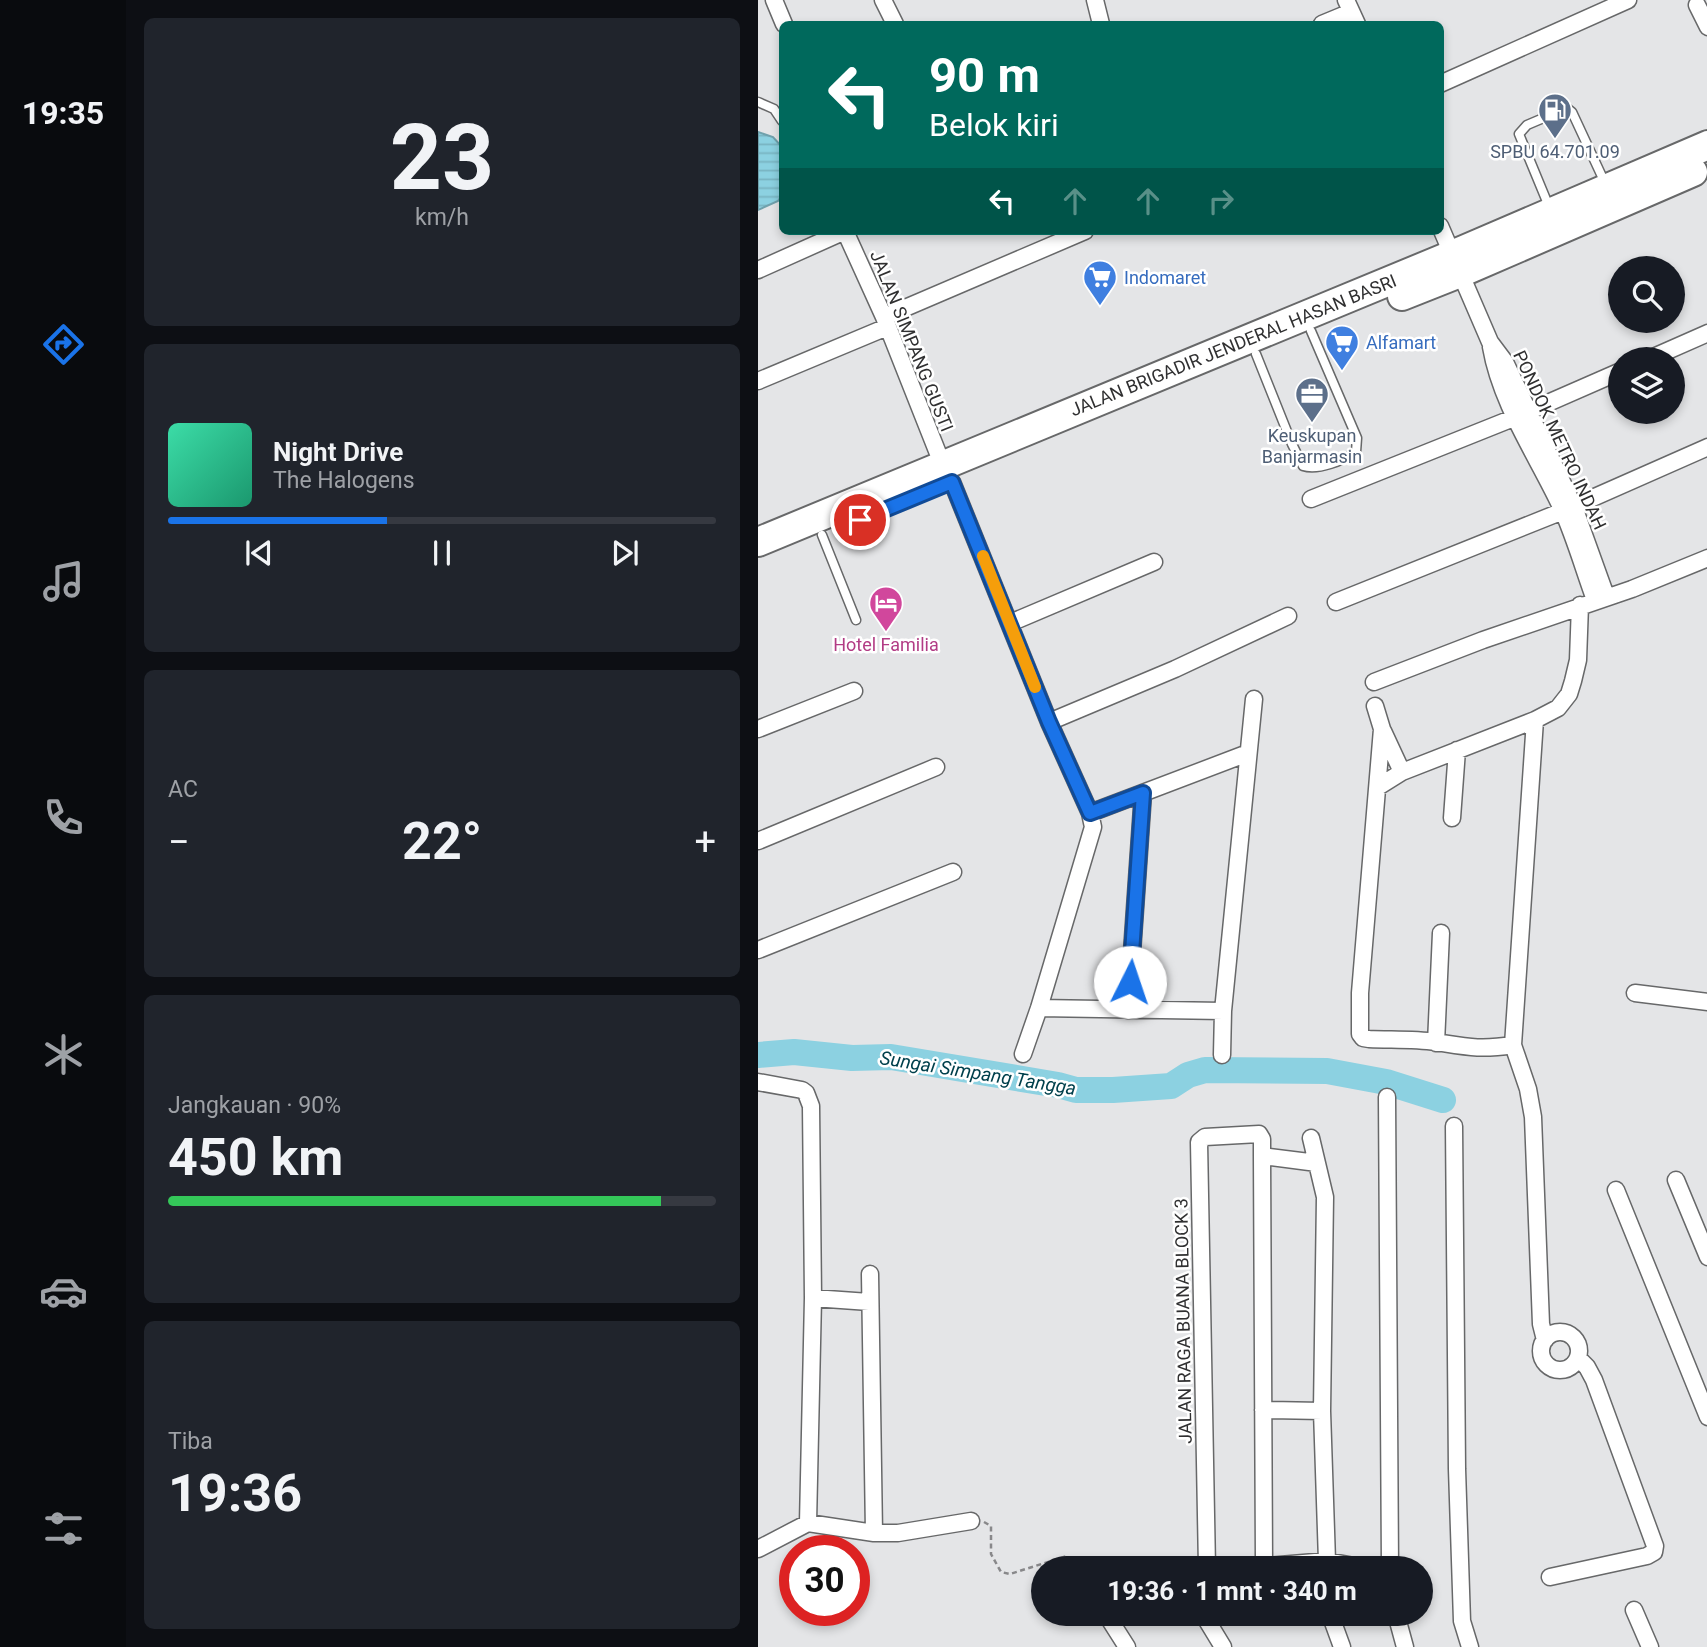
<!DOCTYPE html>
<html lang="id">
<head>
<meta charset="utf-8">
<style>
	body { margin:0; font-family:Roboto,sans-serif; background:#20242c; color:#f1f3f6; height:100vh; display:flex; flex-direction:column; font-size:26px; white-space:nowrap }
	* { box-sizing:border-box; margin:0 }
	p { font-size:23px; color:#9ea1a6 }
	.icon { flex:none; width:38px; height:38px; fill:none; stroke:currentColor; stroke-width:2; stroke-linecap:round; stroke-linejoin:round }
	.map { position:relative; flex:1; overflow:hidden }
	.sheet { display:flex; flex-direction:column; gap:18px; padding:18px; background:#0d0f14; width:632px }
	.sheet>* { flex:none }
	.hud { position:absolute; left:21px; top:21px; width:665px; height:214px; border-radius:10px; box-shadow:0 4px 10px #0003; background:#00695c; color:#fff; overflow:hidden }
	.fabs { position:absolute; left:850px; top:256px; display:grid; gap:14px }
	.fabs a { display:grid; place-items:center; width:77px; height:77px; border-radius:50%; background:#171b24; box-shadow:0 4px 10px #0003; font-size:35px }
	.speed { position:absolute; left:21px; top:1535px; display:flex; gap:14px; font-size:35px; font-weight:700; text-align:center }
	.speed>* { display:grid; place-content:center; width:91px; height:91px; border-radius:50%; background:#171b24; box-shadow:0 4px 10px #0003; line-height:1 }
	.speed .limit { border:10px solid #d22; background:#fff; color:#111 }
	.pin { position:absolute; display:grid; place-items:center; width:60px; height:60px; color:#fff; margin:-30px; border:4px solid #fff; border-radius:50%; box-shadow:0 2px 7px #0007 }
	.me { position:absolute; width:77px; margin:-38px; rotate:4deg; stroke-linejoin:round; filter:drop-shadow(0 0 5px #0008) }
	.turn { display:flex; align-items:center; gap:24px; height:147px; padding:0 35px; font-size:32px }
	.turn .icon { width:91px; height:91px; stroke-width:2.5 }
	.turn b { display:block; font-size:49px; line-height:60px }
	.lanes { display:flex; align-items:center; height:66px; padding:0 35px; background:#0003; justify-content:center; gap:35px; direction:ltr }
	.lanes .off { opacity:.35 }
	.big { font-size:52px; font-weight:700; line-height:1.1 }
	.sheet .card { flex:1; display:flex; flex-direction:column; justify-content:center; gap:10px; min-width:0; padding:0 24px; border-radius:10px; background:#20242c }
	.sheet .dial { align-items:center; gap:0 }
	.dial b { font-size:91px; line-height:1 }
	.song { display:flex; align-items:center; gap:21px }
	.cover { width:84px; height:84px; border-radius:10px; background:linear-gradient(135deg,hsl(160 70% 55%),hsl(160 70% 35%)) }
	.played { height:7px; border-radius:4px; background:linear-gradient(90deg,#1a73e8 40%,#363941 40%) }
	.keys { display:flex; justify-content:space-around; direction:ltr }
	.heat { display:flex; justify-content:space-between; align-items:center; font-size:38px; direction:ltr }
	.charge { height:10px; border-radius:5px; background:linear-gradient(90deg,#34c759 90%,#363941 0) }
	.trip { position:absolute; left:273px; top:1556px; width:402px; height:70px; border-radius:35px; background:#171b24; box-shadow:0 4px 10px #0003; font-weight:700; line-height:70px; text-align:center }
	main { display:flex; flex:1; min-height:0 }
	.dock { display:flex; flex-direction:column; width:126px; justify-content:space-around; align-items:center; background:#090b0e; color:#9ea1a6 }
	.dock .icon { width:49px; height:49px }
	.dock .selected { color:#1a73e8 }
	.dock b { font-size:32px; color:#f1f3f6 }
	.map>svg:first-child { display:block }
</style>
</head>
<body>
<main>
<nav class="dock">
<b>19:35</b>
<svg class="icon selected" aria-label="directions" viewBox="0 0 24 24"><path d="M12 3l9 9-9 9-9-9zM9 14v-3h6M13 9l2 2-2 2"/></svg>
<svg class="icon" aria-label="music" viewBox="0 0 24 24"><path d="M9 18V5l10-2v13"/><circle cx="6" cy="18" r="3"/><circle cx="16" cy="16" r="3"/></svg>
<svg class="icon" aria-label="phone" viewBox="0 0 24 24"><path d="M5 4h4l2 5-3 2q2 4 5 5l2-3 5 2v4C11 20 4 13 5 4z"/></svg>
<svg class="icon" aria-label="climate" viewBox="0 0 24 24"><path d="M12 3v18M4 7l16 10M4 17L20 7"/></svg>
<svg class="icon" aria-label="car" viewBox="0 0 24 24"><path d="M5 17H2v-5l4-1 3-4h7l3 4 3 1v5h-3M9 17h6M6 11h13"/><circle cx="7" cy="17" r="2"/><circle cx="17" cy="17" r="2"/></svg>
<svg class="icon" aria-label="filters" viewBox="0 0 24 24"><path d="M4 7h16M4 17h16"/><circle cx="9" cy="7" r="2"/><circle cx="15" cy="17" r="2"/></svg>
</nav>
<section class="sheet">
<div class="card dial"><b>23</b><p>km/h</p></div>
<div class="card">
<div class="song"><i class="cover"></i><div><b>Night Drive</b><p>The Halogens</p></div></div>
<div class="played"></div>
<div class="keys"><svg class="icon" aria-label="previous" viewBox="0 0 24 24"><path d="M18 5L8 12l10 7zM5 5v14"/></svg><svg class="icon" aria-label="pause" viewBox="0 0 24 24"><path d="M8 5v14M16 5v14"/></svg><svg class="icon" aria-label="next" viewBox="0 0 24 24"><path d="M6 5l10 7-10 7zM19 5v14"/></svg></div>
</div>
<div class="card"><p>AC</p>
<div class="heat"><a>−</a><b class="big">22°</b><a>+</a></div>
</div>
<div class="card"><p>Jangkauan · 90%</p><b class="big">450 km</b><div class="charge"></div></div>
<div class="card"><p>Tiba</p><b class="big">19:36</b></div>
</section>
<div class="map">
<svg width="950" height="1647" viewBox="0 0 950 1647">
	<defs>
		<pattern id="water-rules" width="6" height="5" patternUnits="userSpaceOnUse" patternTransform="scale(1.75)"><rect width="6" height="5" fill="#8cd1e1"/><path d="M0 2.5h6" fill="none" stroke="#79b4c2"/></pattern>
	</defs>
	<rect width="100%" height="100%" fill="#e4e5e7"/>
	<path fill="url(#water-rules)" stroke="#70a1ac" stroke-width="2" d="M0,132L15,137L24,147V195L20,201L0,210Z"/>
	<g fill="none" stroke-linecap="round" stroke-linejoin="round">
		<path stroke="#8cd1e1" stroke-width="26" d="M0,1055L36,1052L94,1058L133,1057L300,1085L318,1090H355L413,1086L430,1075L447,1070L569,1071L628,1082L685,1100"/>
		<g stroke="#676869" stroke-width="11">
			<path id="service" d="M0,102L16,109L24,121
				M792,209L761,134L769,125L809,108L814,112L847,183
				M498,354L534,444L545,466C561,471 585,460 598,452L599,438L553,331
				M64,535L98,620"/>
		</g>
		<g stroke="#676869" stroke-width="19">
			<path id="minor" d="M16,0L26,24
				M125,0L137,24
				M337,0L343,24
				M588,0L599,24
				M939,5L950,27
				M564,24L593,12
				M682,84L870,0
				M682,226L732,342L747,362L816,507L848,596
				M87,231L126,317L185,466
				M0,270L87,231
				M126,317L327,231
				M733,347C743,405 780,457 804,509C817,538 826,570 837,600
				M891,359L950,333
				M0,381L129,327
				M194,482L291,722L332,813
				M553,499L758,417L863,371
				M578,602L805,511L950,447
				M252,623L396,562
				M616,682L725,640L874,589L950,558
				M617,706L624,729L602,993V1034L605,1038L611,1039C633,1040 656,1039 678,1042C710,1047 722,1050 755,1045
				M777,720L755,1045L770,1089L775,1117L783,1324L787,1340
				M291,722L417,669L530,616
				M0,729L96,691
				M625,731L644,772
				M620,787L644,772L777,720L800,708L811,694L815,681L820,660L822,605
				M694,818L699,750
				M0,841L178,767
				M0,950L195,872
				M877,993L950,1002
				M281,1008L465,1011
				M370,1010L385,793
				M678,1043L683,933
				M265,1054L281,1008L335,827L332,813L490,753
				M464,1055L465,1011L496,699
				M0,1082L44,1090L48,1093L53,1106L55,1298L50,1523
				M629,1097L632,1568
				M696,1126L699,1469L704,1621L712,1647
				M553,1138L567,1197L564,1411L569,1561
				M504,1156L559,1163
				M918,1180L950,1257
				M858,1190L950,1417
				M112,1274L116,1533
				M55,1298L111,1302
				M783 1351a19 19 0 1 1 38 0a19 19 0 1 1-38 0Z
				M505,1410L564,1411
				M0,1549L50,1523L116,1533H140L213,1521
				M319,1567L320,1568
				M449,1568L441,1142L447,1137L501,1134L504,1139V1156L506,1565
				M486,1568L569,1561L607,1568
				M792,1577L889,1556L896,1552L897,1546L836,1380L829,1367L820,1358
				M876,1610L892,1647
				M348,1614L369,1647
				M445,1614L465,1647
				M572,1614L584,1647
				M638,1614L647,1647"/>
		</g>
		<g stroke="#676869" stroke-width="32">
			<path id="trunk" d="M644,296L702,273L935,172
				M0,542L694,255L950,145"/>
		</g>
		<path stroke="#88888a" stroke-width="2.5" stroke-dasharray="5 3.5" stroke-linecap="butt" d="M226,1522L233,1526V1554L243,1572L252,1574L309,1556"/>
		<use href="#service" stroke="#fff" stroke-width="8"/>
		<use href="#minor" stroke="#fff" stroke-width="16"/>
		<use href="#trunk" stroke="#fff" stroke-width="28"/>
	</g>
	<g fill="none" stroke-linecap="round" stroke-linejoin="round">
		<g stroke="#114b97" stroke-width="18">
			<path id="route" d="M102,520L194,482L291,722L332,813L385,793L372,982"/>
		</g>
		<use href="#route" stroke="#1a73e8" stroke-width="12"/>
		<path stroke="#f59e0b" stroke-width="12" d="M225,556L277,687"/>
	</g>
	<defs>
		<g id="fuel-pin" transform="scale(1.75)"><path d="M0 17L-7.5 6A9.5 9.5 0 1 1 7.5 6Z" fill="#5c6f8a" stroke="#fff"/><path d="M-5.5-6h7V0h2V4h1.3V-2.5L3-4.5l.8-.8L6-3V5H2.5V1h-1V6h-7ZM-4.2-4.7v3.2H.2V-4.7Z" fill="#fff"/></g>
		<g id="supermarket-pin" transform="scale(1.75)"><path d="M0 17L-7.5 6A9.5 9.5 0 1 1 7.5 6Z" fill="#3f7fe0" stroke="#fff"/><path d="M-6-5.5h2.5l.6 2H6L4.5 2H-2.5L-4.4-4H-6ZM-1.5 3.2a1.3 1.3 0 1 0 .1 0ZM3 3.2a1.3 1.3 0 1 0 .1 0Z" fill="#fff"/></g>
		<g id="office-pin" transform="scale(1.75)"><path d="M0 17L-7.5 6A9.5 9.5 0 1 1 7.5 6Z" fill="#5c6f8a" stroke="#fff"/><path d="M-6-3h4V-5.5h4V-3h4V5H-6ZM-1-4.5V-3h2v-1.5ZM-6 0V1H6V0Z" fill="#fff"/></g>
		<g id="hotel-pin" transform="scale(1.75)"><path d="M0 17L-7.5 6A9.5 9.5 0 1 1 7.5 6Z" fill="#d1479c" stroke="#fff"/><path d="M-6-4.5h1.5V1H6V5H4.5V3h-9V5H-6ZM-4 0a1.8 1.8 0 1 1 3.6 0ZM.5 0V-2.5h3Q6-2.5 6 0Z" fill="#fff"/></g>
	</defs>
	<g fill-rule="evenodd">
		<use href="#fuel-pin" x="797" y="110"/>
		<use href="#supermarket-pin" x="342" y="277"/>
		<use href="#supermarket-pin" x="584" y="342"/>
		<use href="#office-pin" x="554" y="394"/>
		<use href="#hotel-pin" x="128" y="603"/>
	</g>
	<g text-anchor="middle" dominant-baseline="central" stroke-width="5" stroke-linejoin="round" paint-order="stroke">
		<g font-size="18" fill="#4e5e75" stroke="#fff">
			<text x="797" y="151">SPBU 64.701.09</text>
			<text x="554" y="435">Keuskupan<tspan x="554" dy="21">Banjarmasin</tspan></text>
		</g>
		<g font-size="18" fill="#366cbe" stroke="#fff" text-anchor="start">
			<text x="366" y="277">Indomaret</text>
			<text x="608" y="342">Alfamart</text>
		</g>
		<g font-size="18" fill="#303031" stroke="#fff">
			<text transform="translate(154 341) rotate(68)">JALAN SIMPANG GUSTI</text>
			<text transform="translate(475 345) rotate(-22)">JALAN BRIGADIR JENDERAL HASAN BASRI</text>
			<text transform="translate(802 440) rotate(65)">PONDOK METRO INDAH</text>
			<text transform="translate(425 1321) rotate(-91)">JALAN RAGA BUANA BLOCK 3</text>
		</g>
		<g font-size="18" fill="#b23c85" stroke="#fff">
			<text x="128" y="644">Hotel Familia</text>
		</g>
		<g font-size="19" font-style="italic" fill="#00404c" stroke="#fff">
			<text transform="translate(220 1073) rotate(9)">Sungai Simpang Tangga</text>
		</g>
	</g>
</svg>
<div class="fabs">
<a><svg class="icon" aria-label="search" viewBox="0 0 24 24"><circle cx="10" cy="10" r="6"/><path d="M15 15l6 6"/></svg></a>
<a><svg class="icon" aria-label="layers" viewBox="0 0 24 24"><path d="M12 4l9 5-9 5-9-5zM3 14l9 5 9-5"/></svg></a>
</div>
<div class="speed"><div class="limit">30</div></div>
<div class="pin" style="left:102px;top:520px;background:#d93025"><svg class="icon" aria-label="arrive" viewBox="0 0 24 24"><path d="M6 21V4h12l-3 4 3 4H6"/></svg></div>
<svg class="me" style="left:372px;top:982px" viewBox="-20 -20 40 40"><circle r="19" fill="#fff"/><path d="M0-13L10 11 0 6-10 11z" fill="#1a73e8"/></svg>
<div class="trip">19:36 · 1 mnt · 340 m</div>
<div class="hud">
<div class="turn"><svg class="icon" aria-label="left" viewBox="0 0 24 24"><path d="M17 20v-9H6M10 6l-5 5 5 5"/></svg><div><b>90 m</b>Belok kiri</div></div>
<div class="lanes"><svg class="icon" aria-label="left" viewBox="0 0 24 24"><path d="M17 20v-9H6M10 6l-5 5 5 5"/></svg><svg class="icon off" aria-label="ahead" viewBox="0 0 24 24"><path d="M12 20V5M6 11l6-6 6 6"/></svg><svg class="icon off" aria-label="ahead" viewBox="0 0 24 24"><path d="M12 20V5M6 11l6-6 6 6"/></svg><svg class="icon off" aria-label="right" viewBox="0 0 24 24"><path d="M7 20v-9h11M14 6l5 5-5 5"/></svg></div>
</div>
</div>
</main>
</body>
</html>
